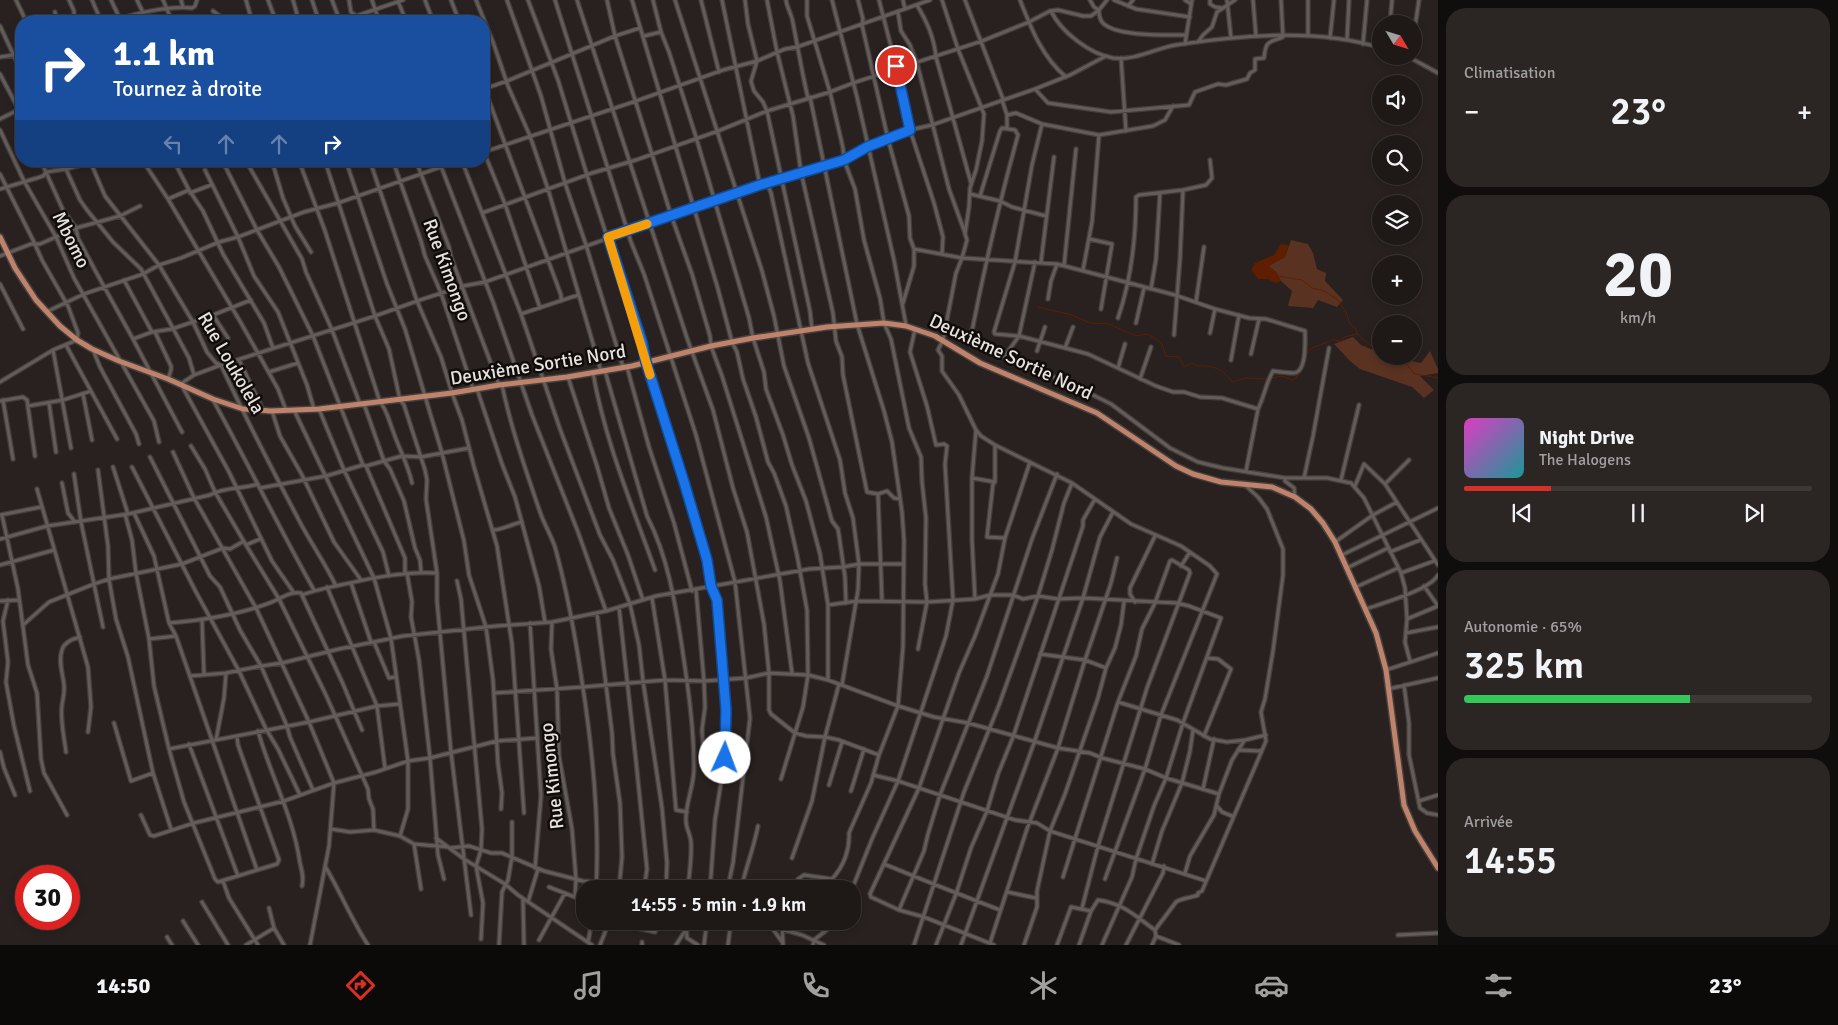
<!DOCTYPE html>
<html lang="fr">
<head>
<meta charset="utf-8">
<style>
	body { margin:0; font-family:Signika,sans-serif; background:#2b2624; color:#f1f3f6; height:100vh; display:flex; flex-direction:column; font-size:19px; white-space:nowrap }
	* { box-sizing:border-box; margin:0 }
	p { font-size:16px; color:#a1a0a1 }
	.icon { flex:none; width:28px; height:28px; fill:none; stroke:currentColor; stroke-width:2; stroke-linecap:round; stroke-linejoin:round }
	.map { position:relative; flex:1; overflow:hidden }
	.sheet { display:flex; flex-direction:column; gap:8px; padding:8px; background:#100e0d; width:400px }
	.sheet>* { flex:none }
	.top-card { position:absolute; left:15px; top:15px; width:475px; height:152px; border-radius:20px; box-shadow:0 2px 8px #0003,0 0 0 1px #3c3836; background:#1a4fa0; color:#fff; overflow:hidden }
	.needle { width:32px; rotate:128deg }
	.controls { position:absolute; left:1372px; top:15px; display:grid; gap:10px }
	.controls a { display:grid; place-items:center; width:50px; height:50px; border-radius:50%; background:#1e1917; box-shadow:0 2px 8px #0003,0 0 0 1px #3c3836; font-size:25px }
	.speed { position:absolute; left:15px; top:865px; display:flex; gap:10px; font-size:25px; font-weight:700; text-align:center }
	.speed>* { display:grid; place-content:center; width:65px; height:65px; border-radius:50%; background:#1e1917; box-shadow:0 2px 8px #0003,0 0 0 1px #3c3836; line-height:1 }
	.speed .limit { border:8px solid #d22; background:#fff; color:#111 }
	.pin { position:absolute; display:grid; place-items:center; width:42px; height:42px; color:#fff; margin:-21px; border:2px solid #fff; border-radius:50%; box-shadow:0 1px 5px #0007 }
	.me { position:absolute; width:55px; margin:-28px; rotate:2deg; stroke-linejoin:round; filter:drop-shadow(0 0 4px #0008) }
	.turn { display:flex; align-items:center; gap:18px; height:105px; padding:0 15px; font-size:22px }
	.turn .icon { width:65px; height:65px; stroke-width:2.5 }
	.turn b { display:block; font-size:35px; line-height:42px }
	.lanes { display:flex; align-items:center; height:48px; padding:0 15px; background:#0003; justify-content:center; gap:25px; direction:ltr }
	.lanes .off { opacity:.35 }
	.big { font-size:38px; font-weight:600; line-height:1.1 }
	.sheet .tile { flex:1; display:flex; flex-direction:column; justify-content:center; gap:8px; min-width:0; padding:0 18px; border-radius:20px; background:#2b2624 }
	.sheet .dial { align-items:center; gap:0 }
	.dial b { font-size:65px; line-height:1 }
	.song { display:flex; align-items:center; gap:15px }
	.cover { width:60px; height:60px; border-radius:8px; background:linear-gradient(135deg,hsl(310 70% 55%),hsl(180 70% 35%)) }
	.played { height:5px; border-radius:2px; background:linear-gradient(90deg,#d93025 25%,#3c3836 25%) }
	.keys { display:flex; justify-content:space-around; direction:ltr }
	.heat { display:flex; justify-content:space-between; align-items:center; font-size:28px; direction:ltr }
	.charge { height:8px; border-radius:4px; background:linear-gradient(90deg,#34c759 65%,#3c3836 0) }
	.trip { position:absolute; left:576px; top:880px; width:285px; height:50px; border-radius:20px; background:#1e1917; box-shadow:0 2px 8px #0003,0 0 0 1px #3c3836; font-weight:600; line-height:50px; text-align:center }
	.tabs { display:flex; height:80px; justify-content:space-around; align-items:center; background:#0c0a09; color:#a1a0a1 }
	.tabs .icon { width:35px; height:35px }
	.tabs .on { color:#d93025 }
	.tabs b { font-size:22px; color:#f1f3f6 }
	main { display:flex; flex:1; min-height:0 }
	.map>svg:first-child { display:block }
</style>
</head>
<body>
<main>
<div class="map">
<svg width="1438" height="945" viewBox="0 0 1438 945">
	<rect width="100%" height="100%" fill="#28211f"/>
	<path fill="#5a3221" d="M1291,240L1308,244L1313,253L1317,269L1326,273L1325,281L1343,300L1337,307L1318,300L1313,308L1288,306L1292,291L1281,281L1276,272L1268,266L1285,257Z
		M1353,337L1361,345L1381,353V356H1389L1421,363L1430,351L1438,369V373L1420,376L1434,390L1424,398L1412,387L1360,369L1350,361L1334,344Z"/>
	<path fill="#601e00" d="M1281,244L1289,245L1285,257L1268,266L1276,272L1281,281L1275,283L1268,279H1258L1251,270L1255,263L1274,255Z"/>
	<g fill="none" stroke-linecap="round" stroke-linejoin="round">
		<path stroke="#601e00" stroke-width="1" d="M1278,276L1302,280L1312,288L1324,291L1337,299L1346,312L1350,324L1356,329L1357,334L1370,345L1381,350
			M1038,307L1072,315L1090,323L1109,324L1136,336L1147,334L1155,338L1162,344L1166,356L1179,357L1184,367L1192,363C1199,367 1204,365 1212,367C1221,369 1227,375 1232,382L1246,378L1268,379L1282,376L1292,380L1296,378L1303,367
			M1397,356L1401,358L1415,374L1438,378
			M1305,358C1309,343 1323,347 1333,339L1341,342L1344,337L1357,334"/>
		<g stroke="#443f3d" stroke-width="5.5">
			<path id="minor" d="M16,0L26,21
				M69,0L74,11V21
				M92,0L101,21
				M111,0L121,21
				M137,0L147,21
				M163,0L172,21
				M181,0L183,7
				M246,0L252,21
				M268,0L276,21
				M293,0L299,21
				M312,0L319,21
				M332,0L340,21
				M349,0L351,12L356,16L403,0
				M372,0L379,21
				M425,0L433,21
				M451,0L459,21
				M476,0L493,42L508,86L530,136L548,189L601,371
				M507,0L541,96L565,183L586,245L623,367
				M528,0L558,80L587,175L641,342L646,362L685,481L707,560L711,586L717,600L726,710L725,758L715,820L710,889
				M555,0L631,242L644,274L696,435L735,582L750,718L733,863L728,887
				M577,0L687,338L713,410L733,488L747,532L764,624L769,673V710L771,714L795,733L806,736L825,737L839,740L879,755
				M607,0L615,36L671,215L692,274L710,336L711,346L722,376L766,517L780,581L792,673
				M632,0L718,289L732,342L737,352L743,379L756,417L768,462L774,473L786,506L797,555L807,610L808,675L803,707L781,779
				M653,0L661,32L669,52L696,137L749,318L753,338L764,372L766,389L783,435L792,465L806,501L820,554L828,605V680
				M675,0L762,271L774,316L784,366L809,438L832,521L838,529L839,535L845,577L846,603
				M701,0L719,72
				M722,0L760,185
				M745,0L748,24L757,61L751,81L754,91L763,102L767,111L810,311L812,329
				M767,0L777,52L793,116L801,172L833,313L836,341L842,357L843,375L867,492L878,494L882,601
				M786,0C787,8 792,15 793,23C798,48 802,73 808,98
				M807,0V16L830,92L843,148L844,160L855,189L864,240L880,298L884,323L891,339L909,428L921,457L922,482L926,518L925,584L927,602L918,649
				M832,0L857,97L894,260L906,325
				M858,0L863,19L862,25L888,139L909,216L910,238L914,249V266L903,303
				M879,0L896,66L910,130L934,203L943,237L942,254
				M903,0L905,9
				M942,0L958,49L984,114L982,141L976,170L970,188L969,207L965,234L967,240L962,258L956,273L943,340L938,350L942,356V371L959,395L976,430L981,436L995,445L1072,483L1131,524L1181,546L1210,566L1217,574L1161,715L1145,769L1105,879
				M965,0L1003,99
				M1020,0C1031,28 1042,57 1066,77
				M1090,0L1094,7L1099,10C1099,14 1099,18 1102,22C1114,37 1168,35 1186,35
				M1114,0L1136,9L1190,17
				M1185,0L1191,4
				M1210,0V4L1215,7L1222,8
				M1227,0L1231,38
				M1253,0L1256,36
				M398,1L406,21
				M917,5C927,22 934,37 936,57L971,183
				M1128,6L1133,0
				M213,11L221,17L224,21
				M1051,11C1061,32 1090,54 1113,58C1135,61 1156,48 1176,45C1241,35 1318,28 1381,48
				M55,12L57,21
				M898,12L901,31L910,45L917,63L949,189L965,233
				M117,21C133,12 174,6 192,8L195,6L197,0
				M1390,24L1392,0
				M0,26L21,71
				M1414,33L1419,0
				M644,36L661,32
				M1308,36V0
				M1330,38L1334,0
				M1347,40L1349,0
				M1198,42L1203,35L1212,27L1217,12L1235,0
				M1185,44L1192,0
				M1363,44L1367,0
				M1407,56L1438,73
				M0,57L21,54
				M1121,58L1126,131
				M0,74L21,114
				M484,87L561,295V301
				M484,89L507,81L615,36L640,28
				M1035,89L1048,103L1111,112L1189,105L1195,92L1218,84L1226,85L1247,79L1250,73L1255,70V59L1264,58C1266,40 1268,43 1283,37L1281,0
				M1002,100L1007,115L1016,113L1042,124L1099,135L1153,126L1165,120L1173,106
				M1007,115V128
				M0,119L18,110
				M0,130L24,181L56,237L74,278L154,421L159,442
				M41,161L63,210L76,228L78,238L96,272L133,339L182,432
				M90,161L105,196L159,265L193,322L207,352L216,363L221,365C246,419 274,473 302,526C313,546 326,565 336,586
				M143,161L168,199L241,323L278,389L286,410
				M174,161L189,190L203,211L223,254L264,323L273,348
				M246,161L302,259L306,272L332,330L360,404
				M272,161L283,198L295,226L311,252
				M299,161L325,231L380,402C387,410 389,421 393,431C399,449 408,464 412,483
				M325,161L375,316L389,349L400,400L404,405L425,470L427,480L426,499L437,573V601L451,752L471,915
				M346,161L387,284L405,329L442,453L464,541L469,575L486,627L493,680L498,764L502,793L501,809
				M370,161L417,301L441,357L452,393L462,420L474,467L497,546L512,644L524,813
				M393,161L421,241L425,256L441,293L473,389
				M416,161L449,247L451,257L499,385
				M439,161L493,302L532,415L578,532L606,611
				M462,161L521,314L560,429L600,535L613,560L630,604L639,645L643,681L662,808L667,863L666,889
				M225,166L257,230L279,267L313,336L363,465
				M66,169L80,200L87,210L113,242L141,269L189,358L194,375
				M205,170L238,237L254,276L278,312L307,385L314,409
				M0,174L33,240L42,260L68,306L78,333L77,340L53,350L71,448
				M767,183L771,193L808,363L840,460L845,493L853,518L859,564L858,590L842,685
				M0,189L37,178L43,176L46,172L66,169L96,161
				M190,193L211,185
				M970,194L1000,201L1012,207L1046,216
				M980,196L1000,131L1002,128L1015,130L1018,135C1000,200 985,265 972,331L973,334L1001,356L1069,383L1111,404L1170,448L1198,462L1223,468L1285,478H1327L1351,483L1364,498L1401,573L1405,588L1407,619L1405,642L1410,661
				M168,199L189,190
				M482,213L592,173L636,160L718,131L767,111L830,92L853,83L982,41L1029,22L1050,11L1058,10L1083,16H1091L1099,10L1107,0
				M1089,239L1112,244L1101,309
				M914,249L962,258L1057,264L1175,295L1215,309L1249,318L1266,319L1305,331C1305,341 1307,372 1294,373C1288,373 1280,372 1273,371C1266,383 1264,397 1258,409L1222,398L1200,397L1184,392H1173L1156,386L1088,354L1019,336L995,334L994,332L1015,262L1032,165L1042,124
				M0,256L31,244H40L76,228L120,216L140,206
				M1041,262L1054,157
				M1064,266L1076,149
				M1083,270L1092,222L1099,135
				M124,280L152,332
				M0,284L23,329
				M1151,289L1156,259L1160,193
				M1048,299L1051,281L1057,264
				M1196,302L1204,247
				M540,308L505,204L484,152L636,101L723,70L757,61L785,49L797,47L930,0
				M46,312L84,294L143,274L159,265L181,258L219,242L238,237L304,212L338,203L458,161
				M521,314L578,295
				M213,315L228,338
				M1118,318C1131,280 1136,237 1136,197L1139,195L1183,190
				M1136,323L1144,288
				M155,332L171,366V370L168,379
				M1210,333L1215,309
				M1174,335L1180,259L1183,190L1206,185L1212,178L1210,160
				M133,339L152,332L172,329L213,315L251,300
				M66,345L117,439
				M1065,348L1073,327
				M93,350L100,367L136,434L139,444
				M1037,351L1045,327
				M1251,354L1259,319
				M1004,357L1019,336L1035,262
				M239,360L263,410
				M1231,360L1239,315
				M627,367L649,447L674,523L692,591
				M1118,368L1125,344
				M605,371L647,516C668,557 675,602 682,647C688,687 694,728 694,768C694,786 685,805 686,821C686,829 691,835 691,843C692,858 689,874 688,889
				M269,372L298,363
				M593,373C605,441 632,505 655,570
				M568,377L597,466L609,508L628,555L643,600
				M1140,379L1151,347
				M0,382L53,350
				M179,385L194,375L221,365L375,316L420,300L463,286L485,282L730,195L844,160L867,147L910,130L932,125L1035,89L1070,75L1106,56
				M502,385C511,428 526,471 540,512C544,524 551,535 555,547C568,594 576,640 583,688C593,754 600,822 596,889
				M182,386L229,472L272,561L294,593
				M477,389L502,464L515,497L539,586L545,622
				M83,394L92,440
				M3,400L13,459
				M213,400C248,463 279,528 314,590
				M0,401L23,397L27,400L35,456
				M49,403L56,452
				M364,404L384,461L390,469L404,501L415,548L420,560L421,572
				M28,406L63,400L91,391
				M319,409L344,470L383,552L389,576
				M294,410L374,578L391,638L408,761V809L400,836L414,844L448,847
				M272,411L280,436L302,475L334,542L361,580
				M995,445V482L993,484L987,537L1005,538
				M191,446L205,469L215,492L246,545L279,599L325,693L368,789L369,799L373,809L374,830
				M173,452L194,498L256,608L309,722L334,783L329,846L310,945
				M150,457L210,576L220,587L240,630L261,666L287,726L290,737L313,790
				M366,466L405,558V573
				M113,467L128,514
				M132,467L196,592L239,671L266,729L278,749L300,795
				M98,470L108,546L109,579L116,619L128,657L153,773L171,829
				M1246,471L1258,409
				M74,474L81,522L103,627
				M972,478L995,482
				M1285,478V481L1294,488L1295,497
				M1304,478L1313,436L1329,348
				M1341,480L1359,405
				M62,483L68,513L75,522
				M1385,484L1409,460
				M1355,486L1364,464L1385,484L1438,565
				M260,488L326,476L363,465L366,466L402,456L421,457L469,448
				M37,489L88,667L91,707L88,732
				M878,494L887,491L894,498L900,499
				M125,514L132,540L136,573L149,639L154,686L169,749L184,802L215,879L218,882L257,870L176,636L169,623L154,556L134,513
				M0,515L41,507
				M2,515L18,589L28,665L37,693L41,759L44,773L67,815
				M494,530C504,529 512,524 522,522
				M0,539L47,526L128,514L210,495C224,487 243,489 258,484
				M1335,542L1373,515L1397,502
				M246,545L260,539
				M1390,552L1420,540
				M1340,556L1438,508
				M0,565L54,550
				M1181,566L1190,552
				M1347,568L1388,548
				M407,573L412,602L411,617L419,660L430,758L438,855L444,879
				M1401,573L1434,561
				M457,581L461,599L482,829L481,850L476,866L483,903L481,939
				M351,583L371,642
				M1424,586L1438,606
				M327,587L377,706L385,768
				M1356,587L1398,568
				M696,590L704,681L705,707L702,730L704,760
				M302,595C315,590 327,588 340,585C372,578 404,571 437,573
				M652,598L665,680L676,810L687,812
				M975,599L972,540V478L976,430
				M8,600L3,621L8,662L6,682L14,726L30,791
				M0,601L19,600
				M1135,602L1130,594V588L1155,536
				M828,605L857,601L927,602L975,599L990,595H1013L1023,599L1038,596L1058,599L1083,598L1177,603L1189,606L1221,618L1183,723L1166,778L1154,806L1136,859L1132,877L1102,945
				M619,607L636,761L647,869L644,889
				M1366,609C1383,603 1430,590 1438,575
				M597,613L612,733L613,754L620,803L622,857L619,889
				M1407,619L1438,606
				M202,620L204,675
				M552,622L551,649L557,689L559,756L572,829L576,879L575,896
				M169,623C205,620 239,615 272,602C281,598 291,591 301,593L343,684L362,730
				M530,623L541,796L535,868
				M23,625L49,602L94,584L109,579L182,564L223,548L230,549L244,541
				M1406,633L1438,627
				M149,639L176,636
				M374,642L389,678L395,677
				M1040,654L1085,660L1106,668
				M1386,670L1438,653
				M190,676L226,673L261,666L282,663L339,649L403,636L496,626L552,622L606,611L656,596L809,569L843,567L859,564H904
				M1404,685L1409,723V755L1420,808L1427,813L1438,815
				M1388,689L1438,678
				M494,693L583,687L665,680L704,681L746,678L769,673L808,675L828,680L898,706L934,717L968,723L1058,748L1090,753L1102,758L1145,769L1166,778L1219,794
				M1118,702L1177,720L1210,739L1227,742L1245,740L1266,735
				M114,723L131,781L153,773
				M258,731C271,777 293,815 300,863C302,871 304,877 302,886
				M237,736L238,745L279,860L277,864L257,870
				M1204,736L1231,669L1218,659L1207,658
				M216,740L224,698L226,673
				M189,744L238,876
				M169,749L309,722L377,706L399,704
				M1238,750L1259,751L1262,750
				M0,752L4,768L15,795
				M66,752C64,736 60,720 62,705C63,698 65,692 64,685C63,674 58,662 62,650C64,642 72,639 80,637
				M873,775L898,781L1015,820L1037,823L1050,831L1206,881
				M829,785L842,742
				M1203,789L1214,739
				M851,791L864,749
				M1419,801L1438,795
				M1217,806L1222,812L1232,816
				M141,815L150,835L154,836L194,823L284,801L334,783L376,772L408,761L430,758L497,741L537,738
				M331,829L350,832L374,830L400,836
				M436,838L464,859L505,884L518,895L592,945
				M414,844L421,889
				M450,848L469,846L491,853H502L544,871L583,881L597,882L620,887L636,889
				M792,858L812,801L825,737L839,684
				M884,864C923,880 961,895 1000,910
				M1152,864L1162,831L1182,783L1190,751L1193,730
				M325,866C341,893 351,919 368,945
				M1185,873L1190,856L1214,815L1219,794L1232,760L1244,741
				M1063,877L1118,702L1136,656L1142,629L1155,603L1170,561L1172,560L1189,570L1190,573L1147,688L1098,846L1082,908
				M223,881L229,898L258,945
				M549,887L585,901
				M669,889C674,883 681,881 686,889
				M715,889L721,887L732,889
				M741,889C746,867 754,847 758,826
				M797,889L798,879L804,875L832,879C844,866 850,849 849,833L871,783L879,755L898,706L903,647L904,540L902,512L892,442L884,411L857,324L810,97
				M852,889L872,839L898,781L946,636L953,600L945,464L947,446L944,444L936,445L927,406L910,352L915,329
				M1007,892L1036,898
				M523,900L524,945
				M202,902L228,945
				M528,902L538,869
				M269,908L274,928L284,945
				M899,910L924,851L928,834L940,795L987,676L1032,539L1057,474
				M183,921L198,945
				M686,921L687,938L698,945
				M767,921L783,943
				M782,921L783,945
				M609,922L655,932L660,921
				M781,929L802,935L824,945
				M1398,935L1438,933
				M1156,936L1179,945
				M167,937L172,945
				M539,940L565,893
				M588,942L592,921
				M990,943L1027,829L1058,748L1085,660L1111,583L1117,558
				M246,945L274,928
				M499,945L502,892L508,880L512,857V822
				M600,945L609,922
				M642,945V942
				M676,945L685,931
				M704,945L707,921
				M728,945L731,921
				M813,945L814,940L838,921
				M914,945L964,792L999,705L1038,596L1052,550L1064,503L1072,483
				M936,945L956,894L971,848L987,811L998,774L1013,737L1083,526V520L1095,499
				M961,945L1034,743L1083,598L1100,537L1113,512
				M994,945L924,917L899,910L871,897L870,894L919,788L959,673L975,636L998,574L1005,538L1030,462
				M1024,945L1037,907V891L1050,831L1065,794L1098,698L1106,668L1115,648L1121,625L1124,602
				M1057,945L1071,907L1091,911
				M1079,945L1091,911L1098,900C1125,904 1135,916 1155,930
				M1126,945L1163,873L1164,866
				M1152,945L1156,936L1155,930L1176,902C1181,898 1191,898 1198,895V893L1202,891L1266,741L1261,712L1265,699L1273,651L1283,575V549L1267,509L1258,497L1246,486"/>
		</g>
		<g stroke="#443f3d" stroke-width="8">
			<path id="primary" d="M0,237L15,268L36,300L60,326L77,340L92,349L119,361L168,379L213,399L243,409L271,411L319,409L452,393L499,385L567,377L632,366L711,346L753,338L827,327L884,323L906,326L935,336L980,363L1097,413L1176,466L1193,474L1221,482L1272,487L1295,497L1311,509L1323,523L1335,542L1376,633L1386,670L1404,805L1415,831L1438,868"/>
		</g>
		<use href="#minor" stroke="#645c59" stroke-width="3"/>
		<use href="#primary" stroke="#bf826a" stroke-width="5"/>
	</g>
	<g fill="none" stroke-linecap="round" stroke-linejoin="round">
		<g stroke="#114b97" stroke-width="12">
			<path id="route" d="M725,758L726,710L717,600L711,586L707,560L684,482L646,362L642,342L608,237L760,185L844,160L867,147L910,130L896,66"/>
		</g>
		<use href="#route" stroke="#1a73e8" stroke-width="9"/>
		<path stroke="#f59e0b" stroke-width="9" d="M647,224L608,237L650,375"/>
	</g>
	<g text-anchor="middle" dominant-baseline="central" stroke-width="5" stroke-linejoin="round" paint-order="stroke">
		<g font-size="19" fill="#e7e2e0" stroke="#0f0c0a">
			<text transform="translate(71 240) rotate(63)">Mbomo</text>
			<text transform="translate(447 270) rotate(70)">Rue Kimongo</text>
			<text transform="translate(1011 357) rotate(25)">Deuxième Sortie Nord</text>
			<text transform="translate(231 363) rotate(60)">Rue Loukolela</text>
			<text transform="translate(538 365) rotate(-9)">Deuxième Sortie Nord</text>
			<text transform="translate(552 776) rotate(-96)">Rue Kimongo</text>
		</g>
	</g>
</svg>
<div class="controls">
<a><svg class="needle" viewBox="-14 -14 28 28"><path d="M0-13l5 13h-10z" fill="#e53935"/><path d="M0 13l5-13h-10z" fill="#a1a0a1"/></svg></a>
<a><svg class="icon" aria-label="sound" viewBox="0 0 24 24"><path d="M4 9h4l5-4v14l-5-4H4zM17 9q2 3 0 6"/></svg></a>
<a><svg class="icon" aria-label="search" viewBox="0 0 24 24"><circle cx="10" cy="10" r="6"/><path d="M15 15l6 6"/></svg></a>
<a><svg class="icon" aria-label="layers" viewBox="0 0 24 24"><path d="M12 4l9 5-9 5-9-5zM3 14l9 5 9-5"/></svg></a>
<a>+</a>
<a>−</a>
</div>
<div class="speed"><div class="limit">30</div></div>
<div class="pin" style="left:896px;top:66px;background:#d93025"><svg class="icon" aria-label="arrive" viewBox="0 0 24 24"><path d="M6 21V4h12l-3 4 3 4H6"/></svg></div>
<svg class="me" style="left:725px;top:758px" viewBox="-20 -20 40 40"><circle r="19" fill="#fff"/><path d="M0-13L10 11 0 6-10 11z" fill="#1a73e8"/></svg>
<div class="trip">14:55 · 5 min · 1.9 km</div>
<div class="top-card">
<div class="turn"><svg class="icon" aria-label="right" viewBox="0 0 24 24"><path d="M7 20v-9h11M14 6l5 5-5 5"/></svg><div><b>1.1 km</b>Tournez à droite</div></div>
<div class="lanes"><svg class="icon off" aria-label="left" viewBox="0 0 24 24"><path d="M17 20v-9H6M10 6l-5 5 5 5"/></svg><svg class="icon off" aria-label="ahead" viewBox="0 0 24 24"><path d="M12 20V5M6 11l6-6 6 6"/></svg><svg class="icon off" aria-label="ahead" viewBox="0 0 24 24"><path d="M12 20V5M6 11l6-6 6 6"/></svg><svg class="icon" aria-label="right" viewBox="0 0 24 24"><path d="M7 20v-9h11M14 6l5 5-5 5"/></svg></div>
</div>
</div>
<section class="sheet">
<div class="tile"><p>Climatisation</p>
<div class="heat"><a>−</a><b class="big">23°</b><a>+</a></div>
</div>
<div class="tile dial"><b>20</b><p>km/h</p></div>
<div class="tile">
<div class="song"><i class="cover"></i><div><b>Night Drive</b><p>The Halogens</p></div></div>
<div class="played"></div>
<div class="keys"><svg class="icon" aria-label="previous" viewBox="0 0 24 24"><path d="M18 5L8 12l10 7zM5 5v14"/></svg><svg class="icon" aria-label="pause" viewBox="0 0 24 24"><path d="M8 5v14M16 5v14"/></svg><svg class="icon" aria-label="next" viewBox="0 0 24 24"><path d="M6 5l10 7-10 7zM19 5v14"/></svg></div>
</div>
<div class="tile"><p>Autonomie · 65%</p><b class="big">325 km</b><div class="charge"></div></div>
<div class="tile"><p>Arrivée</p><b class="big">14:55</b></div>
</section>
</main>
<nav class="tabs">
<b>14:50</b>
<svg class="icon on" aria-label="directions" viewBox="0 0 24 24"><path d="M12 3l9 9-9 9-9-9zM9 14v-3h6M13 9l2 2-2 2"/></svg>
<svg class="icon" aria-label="music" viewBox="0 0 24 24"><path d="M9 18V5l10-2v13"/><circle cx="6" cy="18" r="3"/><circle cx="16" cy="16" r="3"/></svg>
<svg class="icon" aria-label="phone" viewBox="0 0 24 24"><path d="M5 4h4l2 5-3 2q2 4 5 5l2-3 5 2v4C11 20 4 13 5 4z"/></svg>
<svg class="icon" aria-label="climate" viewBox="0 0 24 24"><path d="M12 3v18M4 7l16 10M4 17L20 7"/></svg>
<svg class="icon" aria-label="car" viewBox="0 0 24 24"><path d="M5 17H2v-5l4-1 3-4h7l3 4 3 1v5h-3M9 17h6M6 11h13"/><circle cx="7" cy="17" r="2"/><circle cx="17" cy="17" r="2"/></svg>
<svg class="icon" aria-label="filters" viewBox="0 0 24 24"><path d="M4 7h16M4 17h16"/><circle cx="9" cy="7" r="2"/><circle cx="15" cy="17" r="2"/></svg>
<b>23°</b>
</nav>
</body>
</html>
